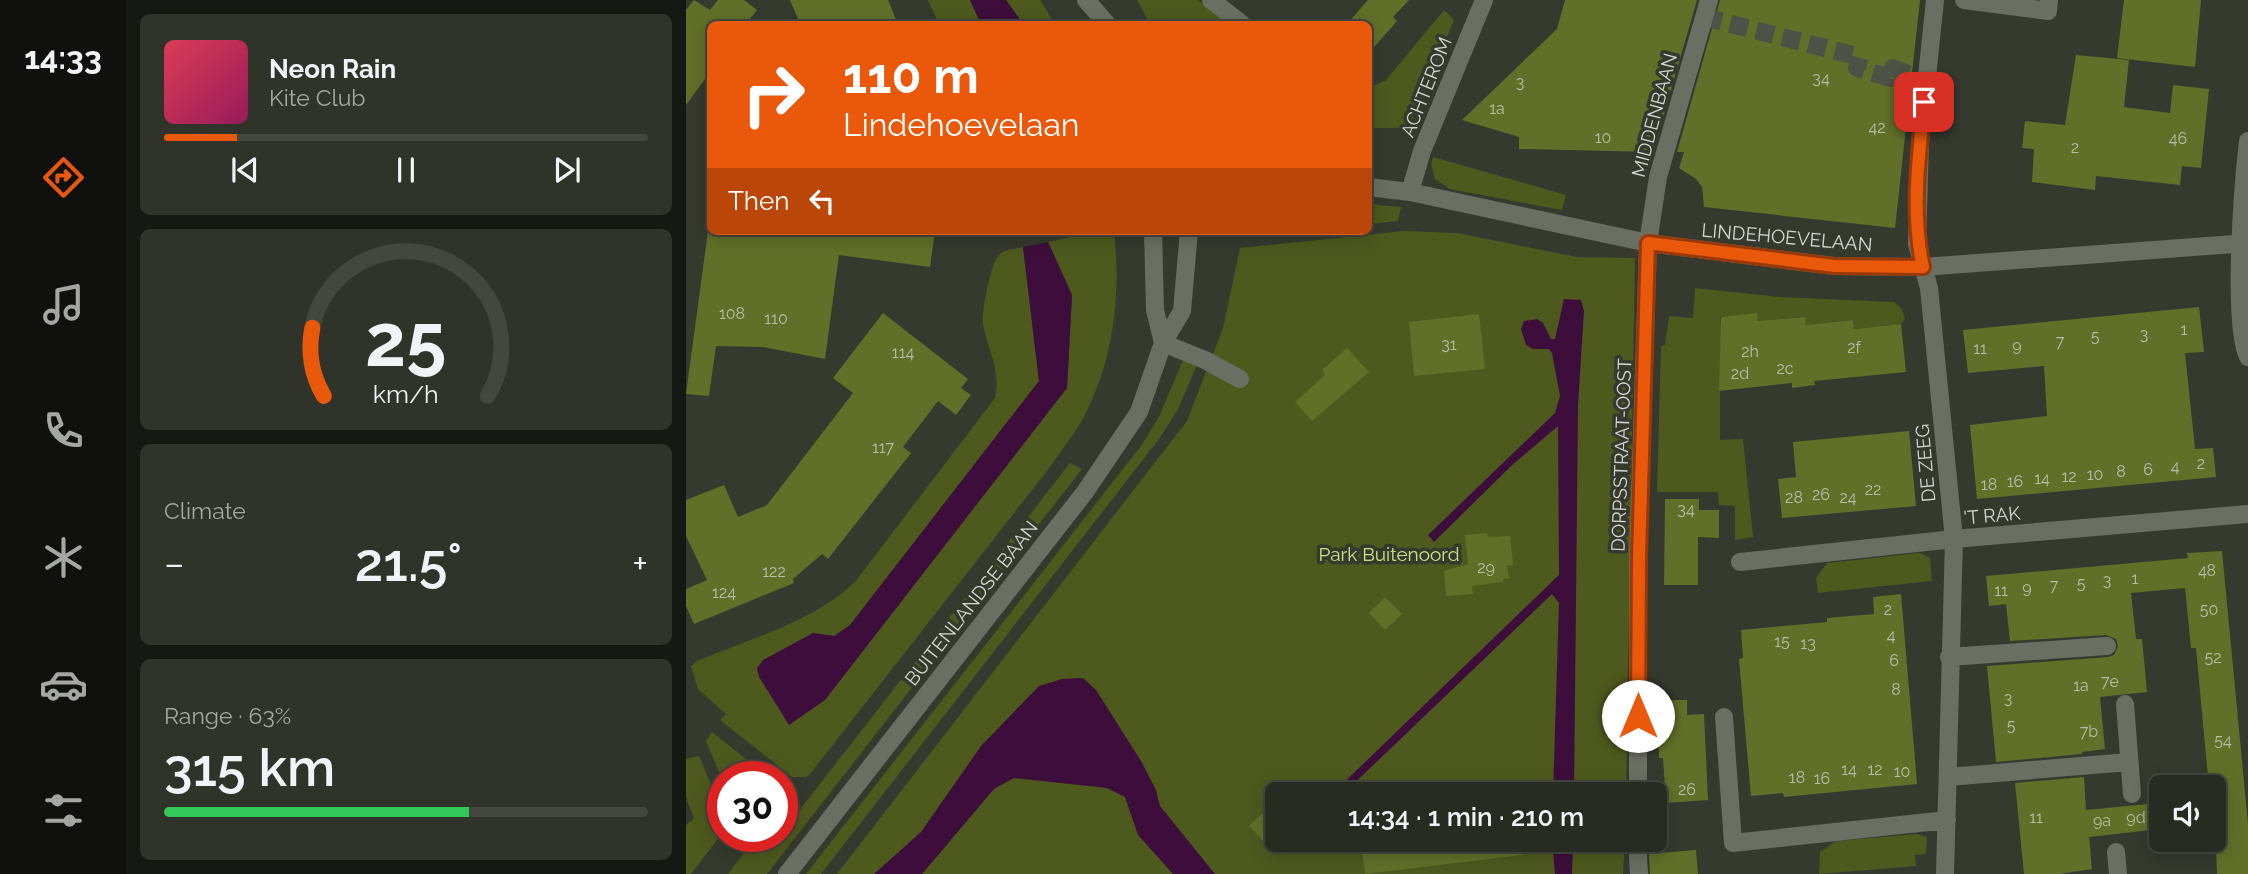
<!DOCTYPE html>
<html lang="en">
<head>
<meta charset="utf-8">
<style>
	body { margin:0; font-family:Raleway,sans-serif; background:#30332a; color:#f1f3f6; height:100vh; display:flex; flex-direction:column; font-size:26px; white-space:nowrap }
	* { box-sizing:border-box; margin:0 }
	p { font-size:23px; color:#a5a7a5 }
	.icon { flex:none; width:38px; height:38px; fill:none; stroke:currentColor; stroke-width:2; stroke-linecap:round; stroke-linejoin:round }
	.map { position:relative; flex:1; overflow:hidden }
	.sheet { display:flex; flex-direction:column; gap:14px; padding:14px; background:#161813; width:560px }
	.sheet>* { flex:none }
	.top-card { position:absolute; left:21px; top:21px; width:665px; height:214px; border-radius:10px; box-shadow:0 4px 18px #0003,0 0 0 2px #444740; background:#ea580c; color:#fff; overflow:hidden }
	.fabs { position:absolute; left:1463px; top:775px; display:grid; gap:14px }
	.fabs a { display:grid; place-items:center; width:77px; height:77px; border-radius:10px; background:#282b22; box-shadow:0 4px 18px #0003,0 0 0 2px #444740; font-size:35px }
	.speed { position:absolute; left:21px; top:761px; display:flex; gap:14px; font-size:35px; font-weight:700; text-align:center }
	.speed>* { display:grid; place-content:center; width:91px; height:91px; border-radius:50%; background:#282b22; box-shadow:0 4px 18px #0003,0 0 0 2px #444740; line-height:1 }
	.speed .limit { border:10px solid #d22; background:#fff; color:#111 }
	.pin { position:absolute; display:grid; place-items:center; width:60px; height:60px; color:#fff; margin:-30px; border-radius:14px; box-shadow:0 4px 10px #0006 }
	.me { position:absolute; width:77px; margin:-38px; rotate:0deg; stroke-linejoin:round; filter:drop-shadow(0 0 5px #0008) }
	.turn { display:flex; align-items:center; gap:24px; height:147px; padding:0 21px; font-size:32px }
	.turn .icon { width:91px; height:91px; stroke-width:2.5 }
	.turn b { display:block; font-size:49px; line-height:60px }
	.then { display:flex; align-items:center; height:66px; padding:0 21px; background:#0003; gap:14px; font-size:26px }
	.big { font-size:52px; font-weight:600; line-height:1.1 }
	.sheet .tile { flex:1; display:flex; flex-direction:column; justify-content:center; gap:10px; min-width:0; padding:0 24px; border-radius:10px; background:#30332a }
	.sheet .dial { align-items:center; gap:0 }
	.dial svg { height:182px; overflow:visible; fill:none; stroke:#444740; stroke-width:7; stroke-linecap:round; text-anchor:middle }
	.dial text { fill:#f1f3f6; stroke:none }
	.song { display:flex; align-items:center; gap:21px }
	.cover { width:84px; height:84px; border-radius:10px; background:linear-gradient(135deg,hsl(350 70% 55%),hsl(330 70% 35%)) }
	.played { height:7px; border-radius:4px; background:linear-gradient(90deg,#ea580c 15%,#444740 15%) }
	.keys { display:flex; justify-content:space-around; direction:ltr }
	.heat { display:flex; justify-content:space-between; align-items:center; font-size:38px; direction:ltr }
	.charge { height:10px; border-radius:5px; background:linear-gradient(90deg,#34c759 63%,#444740 0) }
	.trip { position:absolute; left:579px; top:782px; width:402px; height:70px; border-radius:10px; background:#282b22; box-shadow:0 4px 18px #0003,0 0 0 2px #444740; font-weight:600; line-height:70px; text-align:center }
	main { display:flex; flex:1; min-height:0 }
	.tab-bar { display:flex; flex-direction:column; width:126px; justify-content:space-around; align-items:center; background:#10110e; color:#a5a7a5 }
	.tab-bar .icon { width:49px; height:49px }
	.tab-bar .on { color:#ea580c }
	.tab-bar b { font-size:32px; color:#f1f3f6 }
	.map>svg:first-child { display:block }
</style>
</head>
<body>
<main>
<nav class="tab-bar">
<b>14:33</b>
<svg class="icon on" aria-label="directions" viewBox="0 0 24 24"><path d="M12 3l9 9-9 9-9-9zM9 14v-3h6M13 9l2 2-2 2"/></svg>
<svg class="icon" aria-label="music" viewBox="0 0 24 24"><path d="M9 18V5l10-2v13"/><circle cx="6" cy="18" r="3"/><circle cx="16" cy="16" r="3"/></svg>
<svg class="icon" aria-label="phone" viewBox="0 0 24 24"><path d="M5 4h4l2 5-3 2q2 4 5 5l2-3 5 2v4C11 20 4 13 5 4z"/></svg>
<svg class="icon" aria-label="climate" viewBox="0 0 24 24"><path d="M12 3v18M4 7l16 10M4 17L20 7"/></svg>
<svg class="icon" aria-label="car" viewBox="0 0 24 24"><path d="M5 17H2v-5l4-1 3-4h7l3 4 3 1v5h-3M9 17h6M6 11h13"/><circle cx="7" cy="17" r="2"/><circle cx="17" cy="17" r="2"/></svg>
<svg class="icon" aria-label="filters" viewBox="0 0 24 24"><path d="M4 7h16M4 17h16"/><circle cx="9" cy="7" r="2"/><circle cx="15" cy="17" r="2"/></svg>
</nav>
<section class="sheet">
<div class="tile">
<div class="song"><i class="cover"></i><div><b>Neon Rain</b><p>Kite Club</p></div></div>
<div class="played"></div>
<div class="keys"><svg class="icon" aria-label="previous" viewBox="0 0 24 24"><path d="M18 5L8 12l10 7zM5 5v14"/></svg><svg class="icon" aria-label="pause" viewBox="0 0 24 24"><path d="M8 5v14M16 5v14"/></svg><svg class="icon" aria-label="next" viewBox="0 0 24 24"><path d="M6 5l10 7-10 7zM19 5v14"/></svg></div>
</div>
<div class="tile dial"><svg viewBox="0 0 100 80">
<path d="M14 69A42 42 0 1 1 86 69"/>
<path d="M14 69A42 42 0 0 1 9 39" stroke="#ea580c"/>
<text x="50" y="56" font-size="32" font-weight="700">25</text>
<text x="50" y="72" font-size="11">km/h</text>
</svg></div>
<div class="tile"><p>Climate</p>
<div class="heat"><a>−</a><b class="big">21.5°</b><a>+</a></div>
</div>
<div class="tile"><p>Range · 63%</p><b class="big">315 km</b><div class="charge"></div></div>
</section>
<div class="map">
<svg width="1562" height="874" viewBox="0 0 1562 874">
	<rect width="100%" height="100%" fill="#36392e"/>
	<path fill="#4e591e" d="M242,0H284L295,24H253Z
		M320,0H354L369,24H337Z
		M451,0H512L542,24H464Z
		M758,10L768,20L723,128H683V88L700,80Z
		M747,157L880,195L876,210L764,189L749,179L745,164Z
		M683,204L715,207L712,221L683,224Z
		M409,231H428C435,295 428,359 398,417C389,434 375,450 364,467L124,774L120,777H106L34,720L40,714L12,689L5,666L11,661C63,639 127,622 169,582L309,398C315,370 302,351 297,324C295,313 305,264 312,256C318,249 329,249 337,247L353,381L164,625L148,636L127,633L103,725L381,388L386,295L362,242L385,237H409Z
		M718,231L771,233L891,257L949,258L940,794H592V840H939L937,874H151L501,421L537,328L554,248Z
		M1009,288L1094,297L1208,302L1216,309L1219,319L1215,324L1168,329L1167,320L1120,325L1118,317L1071,321L1070,314L1034,317L1037,342L1034,343V440L1057,439L1067,537L1049,540V506L1033,505L1032,492H971L975,346L979,345L983,316L1007,318Z
		M497,360L511,365L492,409L473,439L135,874H120L455,446L473,417Z
		M384,463L396,469L81,874H42C60,851 65,836 96,836V823L112,812Z
		M1234,553L1244,558L1246,581L1132,593L1130,578L1141,563Z
		M26,732L83,777H37V781L20,741Z
		M13,756L37,812V832L5,874H0V825L8,818L0,797V759Z
		M1231,834L1241,837L1240,854L1229,855L1230,866L1133,874L1134,852L1150,841Z"/>
	<path fill="#3d0e3b" d="M284,0H320L337,24H295Z
		M362,242L386,295L381,388L139,700L103,725L73,677L71,668L77,660L127,633L148,636L164,625L353,381L337,247Z
		M878,299L895,300L898,311L892,406L888,794H867L873,603L866,594L657,794H646L873,575L872,426L824,467L748,542L742,535L869,413L874,396L866,353L863,349H847L840,345L835,329L838,321L851,319L857,323L865,339H869Z
		M397,678L410,690L455,761L470,790L474,806L529,874H487L452,835L439,797L421,788L328,778L308,789L236,874H188L235,832L295,746L353,686L376,679Z
		M866,840H887L886,874H869Z"/>
	<path fill="#626f29" d="M8,0L24,10L32,0H58L71,10L60,24H24V72L0,105V10Z
		M104,0H202L212,24H114Z
		M682,0H723L707,17L711,21L682,54V24H661Z
		M879,0H1011L967,152L833,149V137L776,120L871,29Z
		M1034,0H1234L1209,228L1018,207L1016,187L1010,179L993,168L998,152H991Z
		M1438,0H1515L1509,67L1431,58Z
		M1390,55L1443,60L1438,107L1484,113L1487,85L1523,89L1515,168L1496,166L1494,185L1410,176L1409,190L1346,182L1348,149L1336,148L1339,121L1379,125Z
		M22,231H249L244,267L153,255L139,359L77,347L30,346L23,396L0,394Z
		M1513,307L1518,352L1499,353L1509,449L1527,448L1530,477L1291,499L1284,425L1361,416L1358,366L1282,373L1277,330Z
		M197,313L282,379L275,388L285,395L270,415L252,401L217,447L225,453L142,559L136,554L107,579L108,583L8,624L0,606V589L21,580L0,536V500L38,485L52,517L81,505L167,393L147,378Z
		M1071,313V321L1119,317L1120,325L1167,320L1168,329L1215,324L1220,372L1128,381L1129,385L1106,388V383L1033,391L1035,317Z
		M793,314L799,369L728,376L723,322Z
		M661,348L683,372L626,421L609,402L639,375L636,370Z
		M1223,431L1230,506L1096,518L1092,479L1110,477L1107,442Z
		M979,499H1013V510H1033V538L1012,537V585H978Z
		M801,533L802,537L824,536L827,565L821,566L823,578L817,579V582L786,586L787,594L760,596L758,571L782,564L779,535Z
		M1536,551L1562,824V874H1531L1528,788H1523L1510,648H1505L1499,588L1445,593L1450,639H1456L1461,692L1414,697L1419,749L1396,752V754L1310,762L1301,666L1422,657L1428,655L1432,646L1430,639L1420,635L1324,641L1320,604L1303,606L1300,576L1502,558L1501,553Z
		M1215,594L1231,784L1098,797L1097,793L1065,796L1053,659L1057,658L1055,630L1141,622V618L1188,614L1187,597Z
		M699,597L716,614L699,630L683,613Z
		M972,700H1001V715L1018,714L1022,800L980,803L977,758H973Z
		M1398,777L1400,810L1472,803L1474,829L1403,837L1406,869L1374,874H1338L1329,783Z
		M592,799V833L580,844L563,826Z
		M675,840H835L836,855L679,874Z
		M1010,850L1012,874H964L963,854Z"/>
	<g fill="none" stroke-linecap="round" stroke-linejoin="round">
		<path stroke="#4e5146" stroke-width="18" stroke-dasharray="18 9" stroke-linecap="butt" d="M1018,17L1174,57L1171,68L1204,78L1207,68L1240,81"/>
		<path stroke="#6b6e62" stroke-width="18" d="M400,0L421,24
			M525,0L556,24
			M1249,0L1234,144L1231,244L1243,288L1268,539L1259,874
			M1278,0L1362,11L1363,0
			M1562,141C1557,183 1546,323 1562,357
			M682,187L724,192L962,243L1148,266L1237,267L1562,243
			M724,192L736,151L798,0
			M467,231L469,310L477,343
			M477,343L519,360L554,379
			M1054,562L1268,539L1562,514
			M1263,657L1421,646
			M1439,704L1446,794
			M1038,717L1047,843L1261,820
			M1262,777L1443,762
			M952,794V559L962,243L972,177L1023,0
			M951,840L953,874
			M1430,852L1432,874
			M101,874L399,492L453,412L477,343L496,311L503,231"/>
	</g>
	<g fill="none" stroke-linecap="round" stroke-linejoin="round">
		<g stroke="#983908" stroke-width="18">
			<path id="route" d="M952,716L953,559L962,243L1148,266L1237,267C1225,214 1233,155 1238,102"/>
		</g>
		<use href="#route" stroke="#ea580c" stroke-width="12"/>
	</g>
	<g text-anchor="middle" dominant-baseline="central" stroke-width="7" stroke-linejoin="round" paint-order="stroke">
		<g font-size="16" fill="#b8bda6">
			<text x="1135" y="78">34</text>
			<text x="834" y="82">3</text>
			<text x="811" y="108">1a</text>
			<text x="1191" y="127">42</text>
			<text x="917" y="137">10</text>
			<text x="1492" y="138">46</text>
			<text x="1389" y="147">2</text>
			<text x="46" y="313">108</text>
			<text x="90" y="318">110</text>
			<text x="1498" y="329">1</text>
			<text x="1458" y="334">3</text>
			<text x="1409" y="336">5</text>
			<text x="1374" y="341">7</text>
			<text x="763" y="344">31</text>
			<text x="1331" y="345">9</text>
			<text x="1168" y="347">2f</text>
			<text x="1294" y="348">11</text>
			<text x="1064" y="351">2h</text>
			<text x="217" y="352">114</text>
			<text x="1099" y="368">2c</text>
			<text x="1054" y="373">2d</text>
			<text x="197" y="447">117</text>
			<text x="1515" y="463">2</text>
			<text x="1489" y="466">4</text>
			<text x="1462" y="469">6</text>
			<text x="1435" y="471">8</text>
			<text x="1409" y="474">10</text>
			<text x="1383" y="476">12</text>
			<text x="1356" y="478">14</text>
			<text x="1329" y="481">16</text>
			<text x="1303" y="484">18</text>
			<text x="1187" y="489">22</text>
			<text x="1135" y="494">26</text>
			<text x="1108" y="497">28</text>
			<text x="1162" y="497">24</text>
			<text x="1000" y="509">34</text>
			<text x="800" y="567">29</text>
			<text x="1521" y="570">48</text>
			<text x="88" y="571">122</text>
			<text x="1449" y="578">1</text>
			<text x="1421" y="580">3</text>
			<text x="1395" y="583">5</text>
			<text x="1368" y="585">7</text>
			<text x="1341" y="587">9</text>
			<text x="1315" y="590">11</text>
			<text x="38" y="592">124</text>
			<text x="1202" y="609">2</text>
			<text x="1523" y="609">50</text>
			<text x="1205" y="635">4</text>
			<text x="1096" y="641">15</text>
			<text x="1122" y="643">13</text>
			<text x="1527" y="657">52</text>
			<text x="1208" y="660">6</text>
			<text x="1424" y="681">7e</text>
			<text x="1395" y="685">1a</text>
			<text x="1210" y="689">8</text>
			<text x="1322" y="698">3</text>
			<text x="1325" y="725">5</text>
			<text x="1403" y="731">7b</text>
			<text x="1537" y="740">54</text>
			<text x="1163" y="769">14</text>
			<text x="1189" y="769">12</text>
			<text x="1216" y="771">10</text>
			<text x="1111" y="777">18</text>
			<text x="1136" y="778">16</text>
			<text x="1001" y="789">26</text>
			<text x="1350" y="817">11</text>
			<text x="1450" y="817">9d</text>
			<text x="1416" y="820">9a</text>
		</g>
		<g font-size="19" fill="#d5d7d0" stroke="#36392e">
			<text transform="translate(740 87) rotate(-68)">ACHTEROM</text>
			<text transform="translate(968 115) rotate(-75)">MIDDENBAAN</text>
			<text transform="translate(1101 237) rotate(5)">LINDEHOEVELAAN</text>
			<text transform="translate(935 455) rotate(-88)">DORPSSTRAAT-OOST</text>
			<text transform="translate(1239 463) rotate(-95)">DE ZEEG</text>
			<text transform="translate(1306 515) rotate(-5)">'T RAK</text>
			<text transform="translate(285 603) rotate(-52)">BUITENLANDSE BAAN</text>
		</g>
		<g font-size="19" fill="#cce07f" stroke="#36392e">
			<text x="703" y="554">Park Buitenoord</text>
		</g>
	</g>
</svg>
<div class="fabs">
<a><svg class="icon" aria-label="sound" viewBox="0 0 24 24"><path d="M4 9h4l5-4v14l-5-4H4zM17 9q2 3 0 6"/></svg></a>
</div>
<div class="speed"><div class="limit">30</div></div>
<div class="pin" style="left:1238px;top:102px;background:#d93025"><svg class="icon" aria-label="arrive" viewBox="0 0 24 24"><path d="M6 21V4h12l-3 4 3 4H6"/></svg></div>
<svg class="me" style="left:952px;top:716px" viewBox="-20 -20 40 40"><circle r="19" fill="#fff"/><path d="M0-13L10 11 0 6-10 11z" fill="#ea580c"/></svg>
<div class="trip">14:34 · 1 min · 210 m</div>
<div class="top-card">
<div class="turn"><svg class="icon" aria-label="right" viewBox="0 0 24 24"><path d="M7 20v-9h11M14 6l5 5-5 5"/></svg><div><b>110 m</b>Lindehoevelaan</div></div>
<div class="then">Then<svg class="icon" aria-label="left" viewBox="0 0 24 24"><path d="M17 20v-9H6M10 6l-5 5 5 5"/></svg></div>
</div>
</div>
</main>
</body>
</html>
